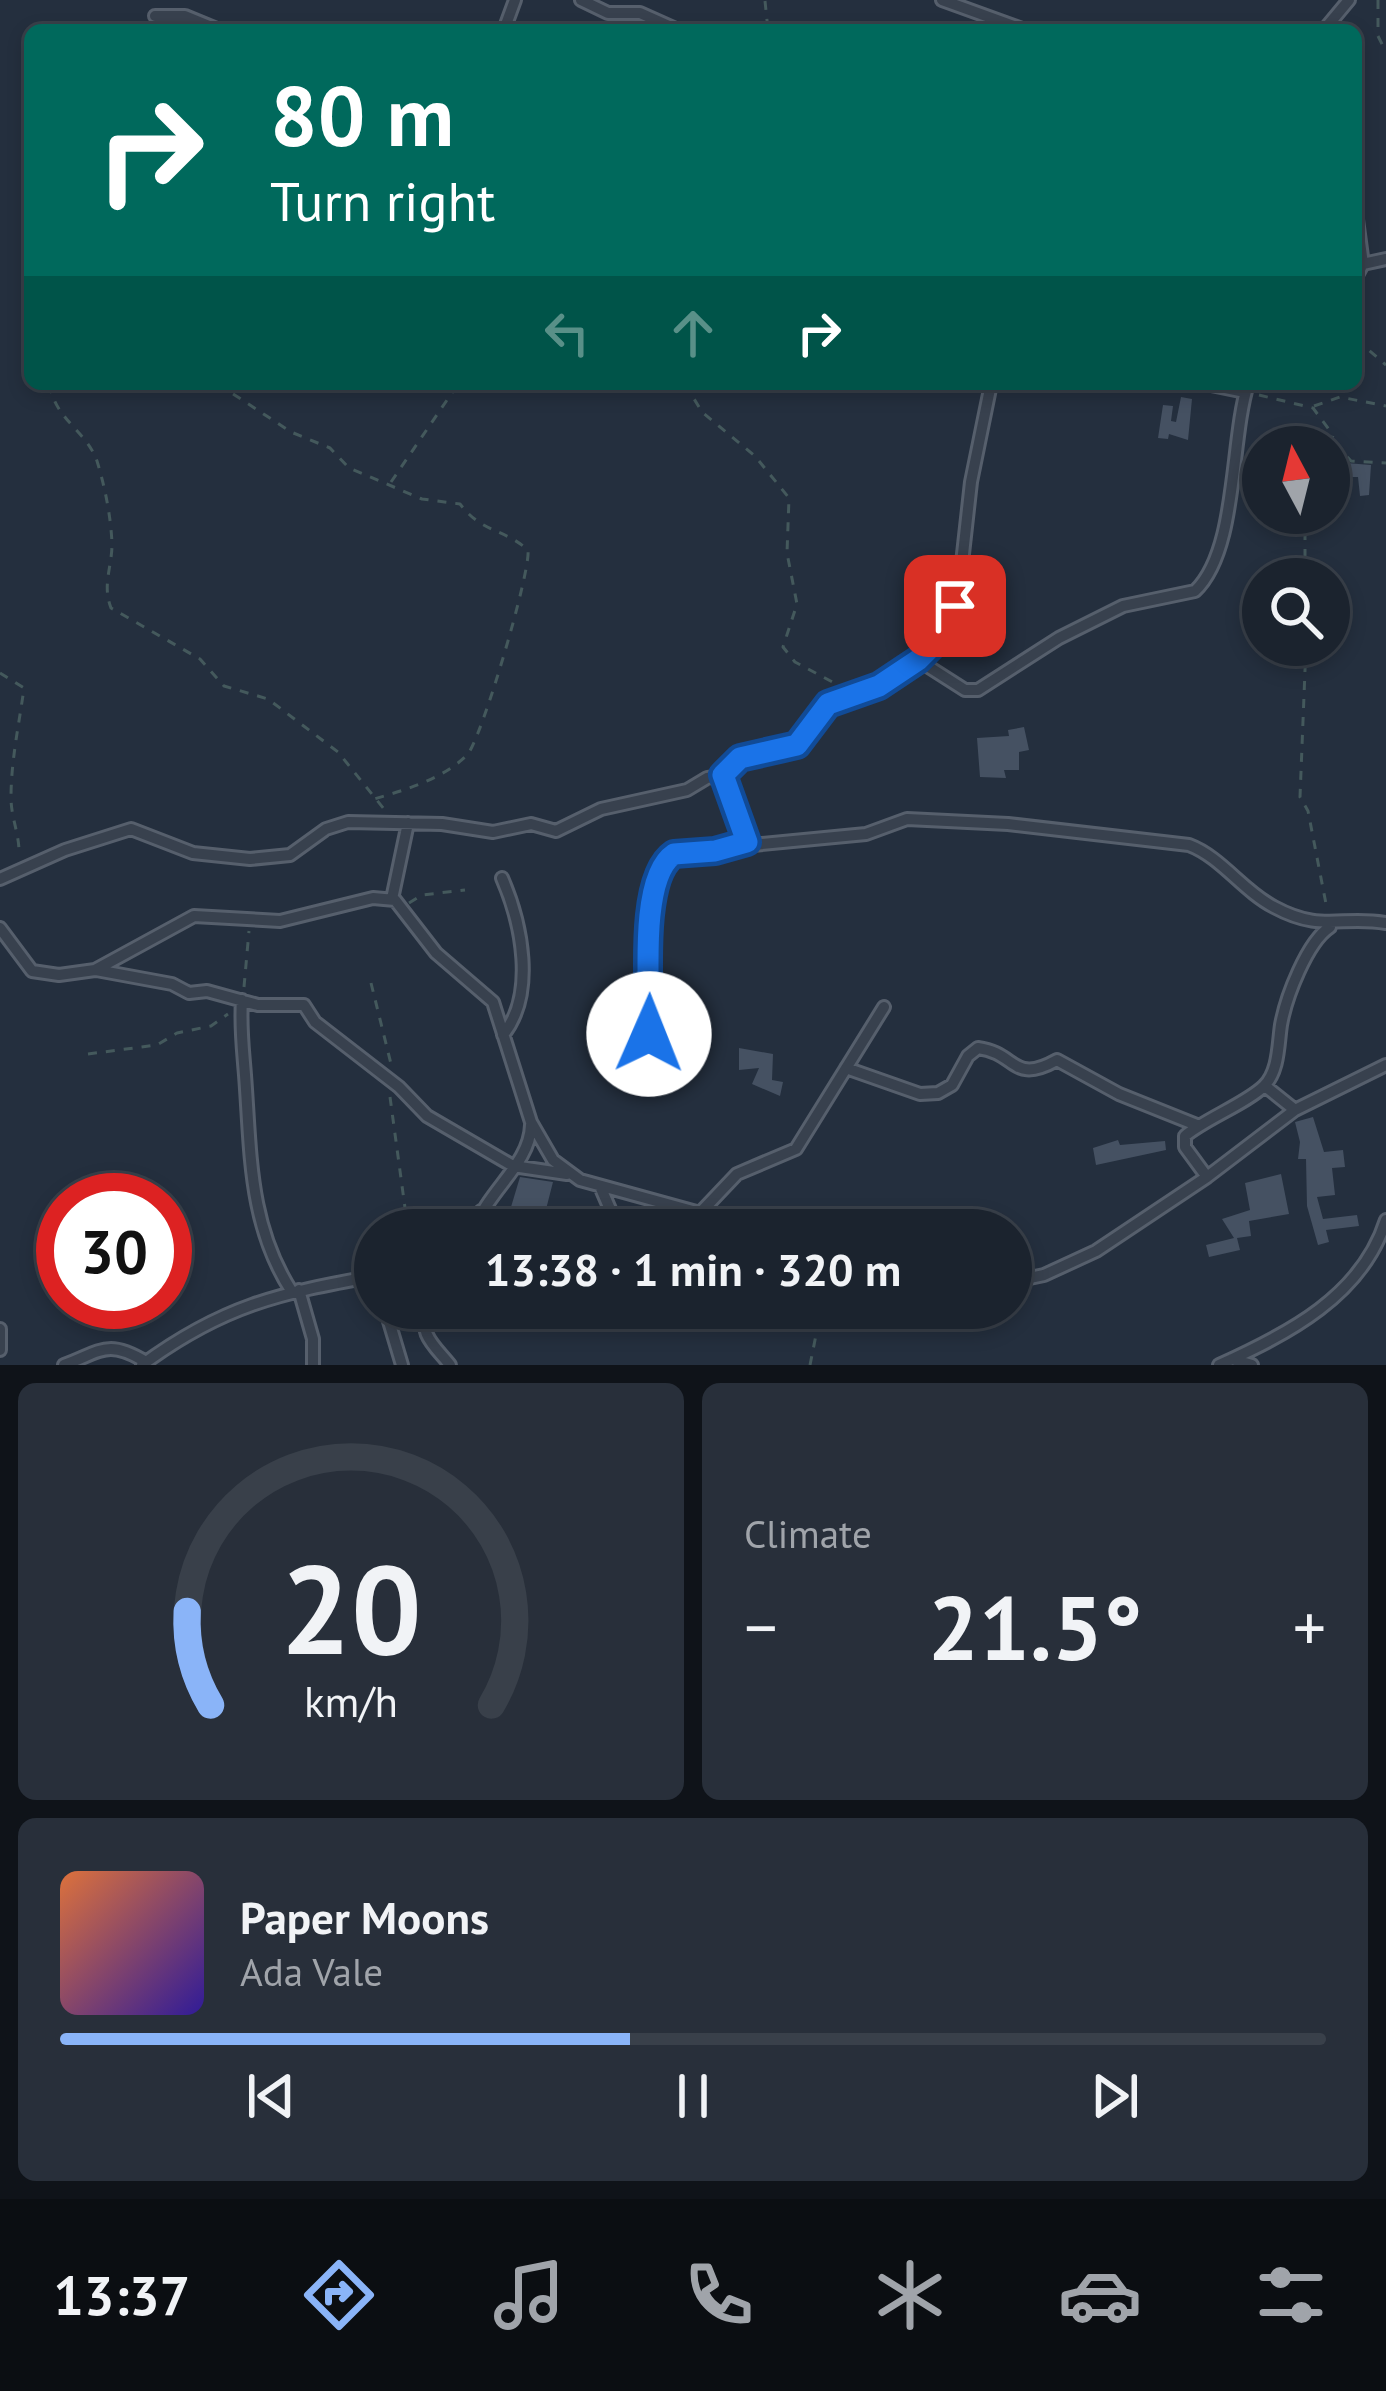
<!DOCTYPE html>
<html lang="en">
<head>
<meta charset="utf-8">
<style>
	body { margin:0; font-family:"PT Sans",sans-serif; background:#282f3a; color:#f1f3f6; height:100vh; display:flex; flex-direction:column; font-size:45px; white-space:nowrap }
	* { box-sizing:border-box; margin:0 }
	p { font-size:39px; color:#a0a4aa }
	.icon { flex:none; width:66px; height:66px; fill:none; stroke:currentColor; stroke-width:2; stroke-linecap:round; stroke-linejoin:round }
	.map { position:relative; height:1365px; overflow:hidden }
	.details { display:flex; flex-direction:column; gap:18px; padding:18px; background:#0f1319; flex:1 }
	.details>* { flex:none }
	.guide { position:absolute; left:24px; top:24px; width:1338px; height:366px; border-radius:18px; box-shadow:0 6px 18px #0003,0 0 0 3px #39404a; background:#00695c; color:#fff; overflow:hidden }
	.needle { width:78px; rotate:353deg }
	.buttons { position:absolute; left:1242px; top:426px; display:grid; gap:24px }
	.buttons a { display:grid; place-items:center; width:108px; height:108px; border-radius:50%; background:#1b232e; box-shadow:0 6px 18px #0003,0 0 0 3px #39404a; font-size:60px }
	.speed { position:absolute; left:36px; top:1173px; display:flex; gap:24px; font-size:60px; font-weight:700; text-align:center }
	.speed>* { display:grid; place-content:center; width:156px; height:156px; border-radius:50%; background:#1b232e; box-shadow:0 6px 18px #0003,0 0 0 3px #39404a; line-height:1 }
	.speed .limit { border:18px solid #d22; background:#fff; color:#111 }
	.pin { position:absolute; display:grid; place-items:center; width:102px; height:102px; color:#fff; margin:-51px; border-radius:24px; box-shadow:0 6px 18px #0006 }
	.me { position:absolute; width:132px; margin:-66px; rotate:1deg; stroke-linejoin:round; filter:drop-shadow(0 0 9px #0008) }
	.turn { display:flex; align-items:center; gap:42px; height:252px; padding:0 48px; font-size:54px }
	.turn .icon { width:156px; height:156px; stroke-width:2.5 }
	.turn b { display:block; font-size:84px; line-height:102px }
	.lanes { display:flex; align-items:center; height:114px; padding:0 48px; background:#0003; justify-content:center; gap:60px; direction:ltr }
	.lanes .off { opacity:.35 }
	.big { font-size:90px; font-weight:700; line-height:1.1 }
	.details .widget { flex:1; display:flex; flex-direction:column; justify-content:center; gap:18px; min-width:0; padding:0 42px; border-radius:18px; background:#282f3a }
	.details .dial { align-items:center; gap:0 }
	.dial svg { height:312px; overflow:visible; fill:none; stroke:#39404a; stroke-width:7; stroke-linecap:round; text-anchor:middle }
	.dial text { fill:#f1f3f6; stroke:none }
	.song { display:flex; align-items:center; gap:36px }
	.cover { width:144px; height:144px; border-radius:18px; background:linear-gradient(135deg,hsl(20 70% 55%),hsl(250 70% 35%)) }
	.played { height:12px; border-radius:6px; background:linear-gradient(90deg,#8ab4f8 45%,#39404a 45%) }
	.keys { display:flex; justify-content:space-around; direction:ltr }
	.heat { display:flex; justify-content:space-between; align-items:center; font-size:66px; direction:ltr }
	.details .tiles { flex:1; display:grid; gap:18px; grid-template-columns:1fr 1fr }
	.widget:last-child { grid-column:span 2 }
	.trip { position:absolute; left:354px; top:1209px; width:678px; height:120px; border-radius:60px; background:#1b232e; box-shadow:0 6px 18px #0003,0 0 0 3px #39404a; font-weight:700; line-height:120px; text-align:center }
	.menu { display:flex; height:192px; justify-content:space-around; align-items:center; background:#0b0e12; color:#a0a4aa }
	.menu .icon { width:84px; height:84px }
	.menu .active { color:#8ab4f8 }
	.menu b { font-size:54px; color:#f1f3f6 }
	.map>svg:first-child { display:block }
</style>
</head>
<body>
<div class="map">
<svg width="1386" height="1365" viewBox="0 0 1386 1365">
	<rect width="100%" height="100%" fill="#242f3e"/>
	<path fill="#455162" d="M1181,397L1192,399L1188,440L1169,434L1168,439L1158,438L1163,405L1173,406L1171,421L1176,422Z
		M1336,454L1347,455L1346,463L1371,465L1369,495L1360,496L1358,477H1345L1344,489L1335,488Z
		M1024,727L1029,750L1019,752V770H1004L1006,778L980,777L977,738L1009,736L1008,730Z
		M739,1048L773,1054L772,1080L783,1082L780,1096L752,1084L759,1068L739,1070Z
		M1313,1117L1324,1152L1343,1150L1345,1167L1332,1168L1335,1195L1317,1197L1323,1219L1357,1215L1359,1226L1326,1230L1329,1242L1318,1245L1307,1206L1306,1159H1298L1300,1142L1295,1122Z
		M1118,1140L1120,1145L1165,1141L1166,1150L1096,1165L1093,1148Z
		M1281,1174L1289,1214L1249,1221L1251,1236L1237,1238L1240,1250L1209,1257L1206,1245L1234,1238L1222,1219L1250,1210L1245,1183Z
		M520,1177L553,1182L542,1225L508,1217Z"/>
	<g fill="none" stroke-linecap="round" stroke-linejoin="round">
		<g stroke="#565f6c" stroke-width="16">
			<path id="street" d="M581,0L608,13H640L678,30
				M942,0L1025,30
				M155,16H185L219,30
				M504,30L515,0
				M1324,30L1349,0
				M1356,212L1363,264L1356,277
				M1363,264L1386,259
				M1206,384L1245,392
				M918,660L965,690H978L1059,638L1123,606L1195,591C1238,550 1230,441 1248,384
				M723,775L747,843
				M502,878C522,924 536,994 503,1035
				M0,879L65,850L131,829L193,853L250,859L290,855L326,829L348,822L442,824L493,832L531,824L556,831L601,809L687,790L707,778L723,775L741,757L797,745L828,704L892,678L941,637L960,581L971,482L991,384
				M392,899L408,823
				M0,928L32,971L59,975L95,970L194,916L280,921L373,898L395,900L436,953L493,1002L531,1122L553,1160L580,1180L700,1213L720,1230
				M96,970L172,984L189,993L207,991L258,1005H304L315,1022L399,1087L427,1116L513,1166L567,1174
				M242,1000C240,1026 243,1049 245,1075C251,1152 248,1224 292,1292
				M651,1059L650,910L654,882L665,859L680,852L866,834L907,819L1008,824L1189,845C1221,857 1243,891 1274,907C1322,933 1341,915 1386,923
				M846,1068L920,1094L938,1093L952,1085L968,1056L978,1048C1017,1053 1012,1085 1057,1060L1119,1094L1199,1126
				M1265,1086L1295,1110
				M1207,1177L1185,1147V1136C1205,1119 1247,1103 1264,1086C1279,1071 1278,1045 1281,1025C1286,997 1307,942 1330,927
				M600,1186L619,1230
				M481,1211L499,1230
				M700,1213L737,1174L796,1149L884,1007
				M474,1230C488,1190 530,1164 531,1125
				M1011,1282L1044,1275L1096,1251L1207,1177L1295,1110L1386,1065
				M299,1290L313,1339V1365
				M385,1308L402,1365
				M429,1308C416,1333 435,1346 450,1365
				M772,1308C811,1327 834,1320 874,1316C900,1313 913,1320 938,1308
				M0,1329V1350
				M1232,1359L1252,1365
				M64,1365C100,1352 107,1338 146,1362
				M142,1365C222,1306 279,1293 375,1276
				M1219,1365C1288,1334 1362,1296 1386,1220"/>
		</g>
		<path stroke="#44595c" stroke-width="3" stroke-dasharray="9 9" stroke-linecap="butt" d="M1378,0V36L1386,52
			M765,1L768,30
			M1356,339L1386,365
			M50,384C54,419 86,430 97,461C105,487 111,517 112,544C112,567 102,585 111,608L200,659L224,686L268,699L338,752L384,809
			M218,384L291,432L330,448L349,468L422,499L460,504C482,533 503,528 528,550C531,571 481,741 467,755C443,779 405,790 374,799
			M685,384L702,412L755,456L789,498L787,553L797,604L783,647L795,662L840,686
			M1259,395L1313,408L1333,435L1329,452
			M1314,406L1340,397L1386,406
			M1335,444L1351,461L1386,463
			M391,482L458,384
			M1305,513V579
			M1306,645L1300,797L1308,811L1327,909
			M0,673L24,688C19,725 11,760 11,798C11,818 20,835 19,856
			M409,903L422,895L465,890
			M371,983L391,1064
			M244,987L249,931
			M88,1054L157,1045L177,1033L211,1026L228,1014
			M390,1097L408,1230
			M737,1230L750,1221L797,1230
			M810,1365L816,1335"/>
		<use href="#street" stroke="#38414e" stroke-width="10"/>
	</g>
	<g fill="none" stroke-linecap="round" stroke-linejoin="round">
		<g stroke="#114b97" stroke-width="30">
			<path id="route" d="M649,1034C650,991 638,878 674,854L715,851L747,842L723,775L740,758L797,745L828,704L879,686L918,660L941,637L955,606"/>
		</g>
		<use href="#route" stroke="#1a73e8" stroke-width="21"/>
	</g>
</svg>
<div class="buttons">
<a><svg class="needle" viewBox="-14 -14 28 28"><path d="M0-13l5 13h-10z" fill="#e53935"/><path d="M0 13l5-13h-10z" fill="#a0a4aa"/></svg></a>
<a><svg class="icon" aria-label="search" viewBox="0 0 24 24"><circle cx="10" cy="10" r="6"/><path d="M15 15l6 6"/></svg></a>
</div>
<div class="speed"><div class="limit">30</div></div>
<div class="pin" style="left:955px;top:606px;background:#d93025"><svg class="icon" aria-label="arrive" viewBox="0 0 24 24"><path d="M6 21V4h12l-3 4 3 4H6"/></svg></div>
<svg class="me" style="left:649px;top:1034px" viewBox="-20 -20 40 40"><circle r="19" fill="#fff"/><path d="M0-13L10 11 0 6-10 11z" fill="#1a73e8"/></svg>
<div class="trip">13:38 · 1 min · 320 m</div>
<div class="guide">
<div class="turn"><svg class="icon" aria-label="right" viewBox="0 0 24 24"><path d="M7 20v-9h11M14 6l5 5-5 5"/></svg><div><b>80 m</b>Turn right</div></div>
<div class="lanes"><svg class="icon off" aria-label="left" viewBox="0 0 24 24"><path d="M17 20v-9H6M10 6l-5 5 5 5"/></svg><svg class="icon off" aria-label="ahead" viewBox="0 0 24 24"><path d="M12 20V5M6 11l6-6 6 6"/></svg><svg class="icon" aria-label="right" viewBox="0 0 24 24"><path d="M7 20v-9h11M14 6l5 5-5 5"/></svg></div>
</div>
</div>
<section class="details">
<div class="tiles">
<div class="widget dial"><svg viewBox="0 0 100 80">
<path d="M14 69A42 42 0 1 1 86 69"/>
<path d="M14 69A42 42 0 0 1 8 45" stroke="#8ab4f8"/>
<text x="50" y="56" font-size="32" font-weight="700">20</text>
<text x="50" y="72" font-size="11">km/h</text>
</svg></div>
<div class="widget"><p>Climate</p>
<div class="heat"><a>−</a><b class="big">21.5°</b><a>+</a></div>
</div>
<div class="widget">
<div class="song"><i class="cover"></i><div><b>Paper Moons</b><p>Ada Vale</p></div></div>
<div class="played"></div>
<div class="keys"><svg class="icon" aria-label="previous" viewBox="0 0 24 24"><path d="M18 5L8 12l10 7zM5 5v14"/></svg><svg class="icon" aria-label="pause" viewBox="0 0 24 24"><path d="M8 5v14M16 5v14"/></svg><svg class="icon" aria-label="next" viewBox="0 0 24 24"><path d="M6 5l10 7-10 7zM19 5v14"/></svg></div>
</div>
</div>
</section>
<nav class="menu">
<b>13:37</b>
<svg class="icon active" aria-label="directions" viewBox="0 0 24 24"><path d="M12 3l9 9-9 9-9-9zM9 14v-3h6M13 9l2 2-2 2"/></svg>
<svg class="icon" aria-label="music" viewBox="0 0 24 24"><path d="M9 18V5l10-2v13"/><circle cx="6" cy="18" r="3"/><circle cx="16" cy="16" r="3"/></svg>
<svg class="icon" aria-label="phone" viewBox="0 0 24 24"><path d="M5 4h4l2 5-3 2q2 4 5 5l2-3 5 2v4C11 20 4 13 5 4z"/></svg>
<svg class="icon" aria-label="climate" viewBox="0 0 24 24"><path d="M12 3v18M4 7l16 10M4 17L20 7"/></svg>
<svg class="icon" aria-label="car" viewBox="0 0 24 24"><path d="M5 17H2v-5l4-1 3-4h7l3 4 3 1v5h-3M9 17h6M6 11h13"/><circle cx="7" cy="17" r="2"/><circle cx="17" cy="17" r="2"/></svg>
<svg class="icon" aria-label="filters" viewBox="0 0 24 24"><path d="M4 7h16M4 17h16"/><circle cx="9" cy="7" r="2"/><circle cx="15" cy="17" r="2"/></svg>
</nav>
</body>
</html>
